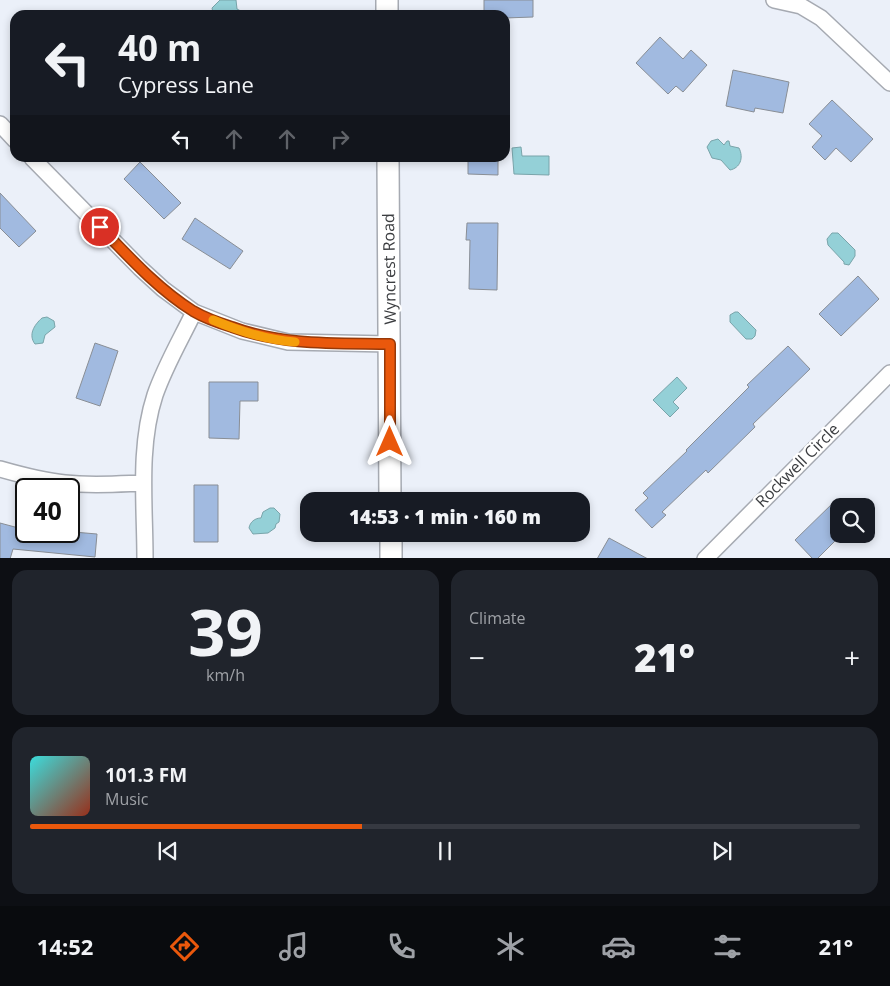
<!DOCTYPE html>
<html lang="en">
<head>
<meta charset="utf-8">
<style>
	body { margin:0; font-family:"Open Sans",sans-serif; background:#20242c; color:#f1f3f6; height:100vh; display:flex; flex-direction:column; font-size:19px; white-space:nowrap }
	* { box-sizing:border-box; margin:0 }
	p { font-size:16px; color:#9ea1a6 }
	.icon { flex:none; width:28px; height:28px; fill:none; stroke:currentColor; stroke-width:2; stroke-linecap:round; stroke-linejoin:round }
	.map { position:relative; height:558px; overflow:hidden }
	.sheet { display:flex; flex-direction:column; gap:12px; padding:12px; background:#0d0f14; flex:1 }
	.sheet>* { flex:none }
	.hud { position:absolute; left:10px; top:10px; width:500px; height:152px; border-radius:15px; box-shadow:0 2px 8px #0003; background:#171b24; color:#f1f3f6; overflow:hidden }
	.controls { position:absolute; left:830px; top:498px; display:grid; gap:10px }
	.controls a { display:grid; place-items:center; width:45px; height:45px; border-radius:10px; background:#171b24; box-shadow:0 2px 8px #0003; font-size:25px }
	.speed { position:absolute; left:15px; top:478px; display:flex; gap:10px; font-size:25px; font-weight:700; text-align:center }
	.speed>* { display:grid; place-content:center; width:65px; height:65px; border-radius:50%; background:#171b24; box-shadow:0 2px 8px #0003; line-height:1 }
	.speed .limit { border:2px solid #111; border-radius:8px; background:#fff; color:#111 }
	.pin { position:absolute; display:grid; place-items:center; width:42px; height:42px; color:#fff; margin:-21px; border:2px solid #fff; border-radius:50%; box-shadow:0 1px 5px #0007 }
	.me { position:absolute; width:55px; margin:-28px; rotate:0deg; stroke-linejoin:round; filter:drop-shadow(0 0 4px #0008) }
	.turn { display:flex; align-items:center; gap:18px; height:105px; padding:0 25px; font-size:22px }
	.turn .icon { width:65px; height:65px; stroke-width:2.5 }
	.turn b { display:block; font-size:35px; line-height:42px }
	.lanes { display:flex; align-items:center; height:48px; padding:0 25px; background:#0003; justify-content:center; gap:25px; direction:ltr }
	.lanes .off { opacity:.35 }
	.big { font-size:38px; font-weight:800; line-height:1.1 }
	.sheet .widget { flex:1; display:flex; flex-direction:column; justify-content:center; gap:8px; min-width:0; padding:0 18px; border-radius:15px; background:#20242c }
	.sheet .dial { align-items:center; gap:0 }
	.dial b { font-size:65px; line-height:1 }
	.song { display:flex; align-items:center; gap:15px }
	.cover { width:60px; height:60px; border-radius:8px; background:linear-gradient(135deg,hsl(180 70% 55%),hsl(10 70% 35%)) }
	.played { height:5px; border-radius:2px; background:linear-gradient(90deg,#ea580c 40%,#363941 40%) }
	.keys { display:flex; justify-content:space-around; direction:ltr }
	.heat { display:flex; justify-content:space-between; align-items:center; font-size:28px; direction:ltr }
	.sheet .tiles { flex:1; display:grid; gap:12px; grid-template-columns:1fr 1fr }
	.widget:last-child { grid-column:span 2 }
	.trip { position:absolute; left:300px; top:492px; width:290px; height:50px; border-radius:15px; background:#171b24; box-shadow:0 2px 8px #0003; font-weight:800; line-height:50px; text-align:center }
	.dock { display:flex; height:80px; justify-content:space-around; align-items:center; background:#090b0e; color:#9ea1a6 }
	.dock .icon { width:35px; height:35px }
	.dock .current { color:#ea580c }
	.dock b { font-size:22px; color:#f1f3f6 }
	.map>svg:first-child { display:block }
</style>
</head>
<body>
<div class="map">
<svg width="890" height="559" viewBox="0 0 890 559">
	<rect width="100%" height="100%" fill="#ebf0f9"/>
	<path fill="#94d0d7" stroke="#79a4aa" d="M220,0H236L237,9L248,15H219L213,13L212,8Z
		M718,139L724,145L727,141H729L730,146L739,148C744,158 740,168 730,170L721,160L712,158L707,147L711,141Z
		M521,147L522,156H549V175L514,174L512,148Z
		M832,233H838L855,250V256L849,265L844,264V262L828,245L827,239Z
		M735,312H738L756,330L755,336L752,339H746L730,322V315Z
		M47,317L54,321L55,327L45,335L43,343L35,344C28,335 34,325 42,318Z
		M677,377L687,388L673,402L679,408L670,417L653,400Z
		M270,508H274L280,514L279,522L276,524L275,528L268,533L253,534L249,528C250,522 255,518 261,518L263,512Z"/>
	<path fill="#a1bae0" stroke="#898e95" d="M484,0H533V17L505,18V15H484Z
		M660,37L683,59L691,50L707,65L683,92L676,86L668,94L636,63Z
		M733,70L789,82L783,113L755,108L754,112L726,106Z
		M832,100L873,139L851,162L836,148L825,160L812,147L822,136L809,124Z
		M468,158H498V175L468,174Z
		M140,162L181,203L164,219L124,179Z
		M0,193L36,231L19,247L0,228Z
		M195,218L243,251L230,269L182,239Z
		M467,223H498L497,290L469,289L470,240H466Z
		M858,276L879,299L841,336L819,314Z
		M95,343L118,351L100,406L76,398Z
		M788,346L810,369L753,424L755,427L708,473L706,470L662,512L666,515L652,528L635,510L648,498L643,493L687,451L686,450L749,387L747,385Z
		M209,382H258V401H240L239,439L209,438Z
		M194,485H218V542H194Z
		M835,501L840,506L839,534H842L817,559H813L795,540Z
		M0,523L26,530V531H62L97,534L95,557L13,549L10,559H0Z
		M609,538L648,559H597Z"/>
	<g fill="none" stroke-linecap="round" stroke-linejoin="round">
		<g stroke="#a6aab2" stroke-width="18">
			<path id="street" d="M774,0L801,6L821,18L890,83
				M0,124L15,140
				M32,158L140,268L163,289L194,312L242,331L288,342L390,344
				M0,469C21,475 43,481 65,483C91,486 117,484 143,483
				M145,559C145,504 138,447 155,395C165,366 181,339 194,312
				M705,559L890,373"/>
		</g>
		<g stroke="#a6aab2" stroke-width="24">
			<path id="secondary" d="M387,0V15
				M388,158L390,501
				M391,534V559"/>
		</g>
		<use href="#street" stroke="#fff" stroke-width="15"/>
		<use href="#secondary" stroke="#fff" stroke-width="21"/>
	</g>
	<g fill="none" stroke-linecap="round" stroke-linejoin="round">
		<g stroke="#983908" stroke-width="12">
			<path id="route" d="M100,227C129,257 158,289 193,311C205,318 219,323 232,327C284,346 336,343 390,344V442"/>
		</g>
		<use href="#route" stroke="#ea580c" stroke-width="9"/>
		<path stroke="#f59e0b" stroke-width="9" d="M213,320C239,331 267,340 295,342"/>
	</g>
	<g text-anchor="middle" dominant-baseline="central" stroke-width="4.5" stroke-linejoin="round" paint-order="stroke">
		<g font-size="16" fill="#3b3d40" stroke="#fff">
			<text transform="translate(389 269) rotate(-91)">Wyncrest Road</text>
			<text transform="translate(797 465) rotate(-45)">Rockwell Circle</text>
		</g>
	</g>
</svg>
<div class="controls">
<a><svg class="icon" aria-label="search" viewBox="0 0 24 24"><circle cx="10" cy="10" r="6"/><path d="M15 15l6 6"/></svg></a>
</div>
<div class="speed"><div class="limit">40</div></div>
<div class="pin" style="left:100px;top:227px;background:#d93025"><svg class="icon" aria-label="arrive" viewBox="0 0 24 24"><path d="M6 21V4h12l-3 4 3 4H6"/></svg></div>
<svg class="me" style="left:390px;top:442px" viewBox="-20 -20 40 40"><path d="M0-17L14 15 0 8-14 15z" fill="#ea580c" stroke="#fff" stroke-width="4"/></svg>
<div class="trip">14:53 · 1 min · 160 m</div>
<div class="hud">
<div class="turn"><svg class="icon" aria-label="left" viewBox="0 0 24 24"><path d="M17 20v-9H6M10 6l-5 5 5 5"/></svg><div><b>40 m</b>Cypress Lane</div></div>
<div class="lanes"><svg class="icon" aria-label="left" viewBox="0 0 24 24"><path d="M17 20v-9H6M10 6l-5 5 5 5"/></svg><svg class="icon off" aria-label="ahead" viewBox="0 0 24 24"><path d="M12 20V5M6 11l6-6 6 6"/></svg><svg class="icon off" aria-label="ahead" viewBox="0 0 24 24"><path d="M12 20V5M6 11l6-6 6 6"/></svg><svg class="icon off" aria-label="right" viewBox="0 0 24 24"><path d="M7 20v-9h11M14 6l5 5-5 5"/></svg></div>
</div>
</div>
<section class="sheet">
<div class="tiles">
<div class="widget dial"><b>39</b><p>km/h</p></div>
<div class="widget"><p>Climate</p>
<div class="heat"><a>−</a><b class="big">21°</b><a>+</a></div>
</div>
<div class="widget">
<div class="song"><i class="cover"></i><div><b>101.3 FM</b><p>Music</p></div></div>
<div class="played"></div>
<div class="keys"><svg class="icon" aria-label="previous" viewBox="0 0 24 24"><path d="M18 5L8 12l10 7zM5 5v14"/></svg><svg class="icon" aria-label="pause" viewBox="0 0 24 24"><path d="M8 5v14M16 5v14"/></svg><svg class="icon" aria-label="next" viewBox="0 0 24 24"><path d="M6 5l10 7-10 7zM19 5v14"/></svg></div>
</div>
</div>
</section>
<nav class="dock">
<b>14:52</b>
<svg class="icon current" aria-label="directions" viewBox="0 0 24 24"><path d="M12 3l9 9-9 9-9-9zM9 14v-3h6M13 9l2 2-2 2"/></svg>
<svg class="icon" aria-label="music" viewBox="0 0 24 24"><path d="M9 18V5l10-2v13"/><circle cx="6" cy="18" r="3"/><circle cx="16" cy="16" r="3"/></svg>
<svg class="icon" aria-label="phone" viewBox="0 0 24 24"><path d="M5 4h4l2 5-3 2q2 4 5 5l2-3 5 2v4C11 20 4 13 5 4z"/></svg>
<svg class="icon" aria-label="climate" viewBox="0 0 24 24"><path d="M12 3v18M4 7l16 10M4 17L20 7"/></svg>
<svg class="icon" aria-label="car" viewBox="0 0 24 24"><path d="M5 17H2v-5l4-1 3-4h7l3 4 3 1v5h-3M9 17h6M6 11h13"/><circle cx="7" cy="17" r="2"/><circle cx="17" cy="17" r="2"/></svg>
<svg class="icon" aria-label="filters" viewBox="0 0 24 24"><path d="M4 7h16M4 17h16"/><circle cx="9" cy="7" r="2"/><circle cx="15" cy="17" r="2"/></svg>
<b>21°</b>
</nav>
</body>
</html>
